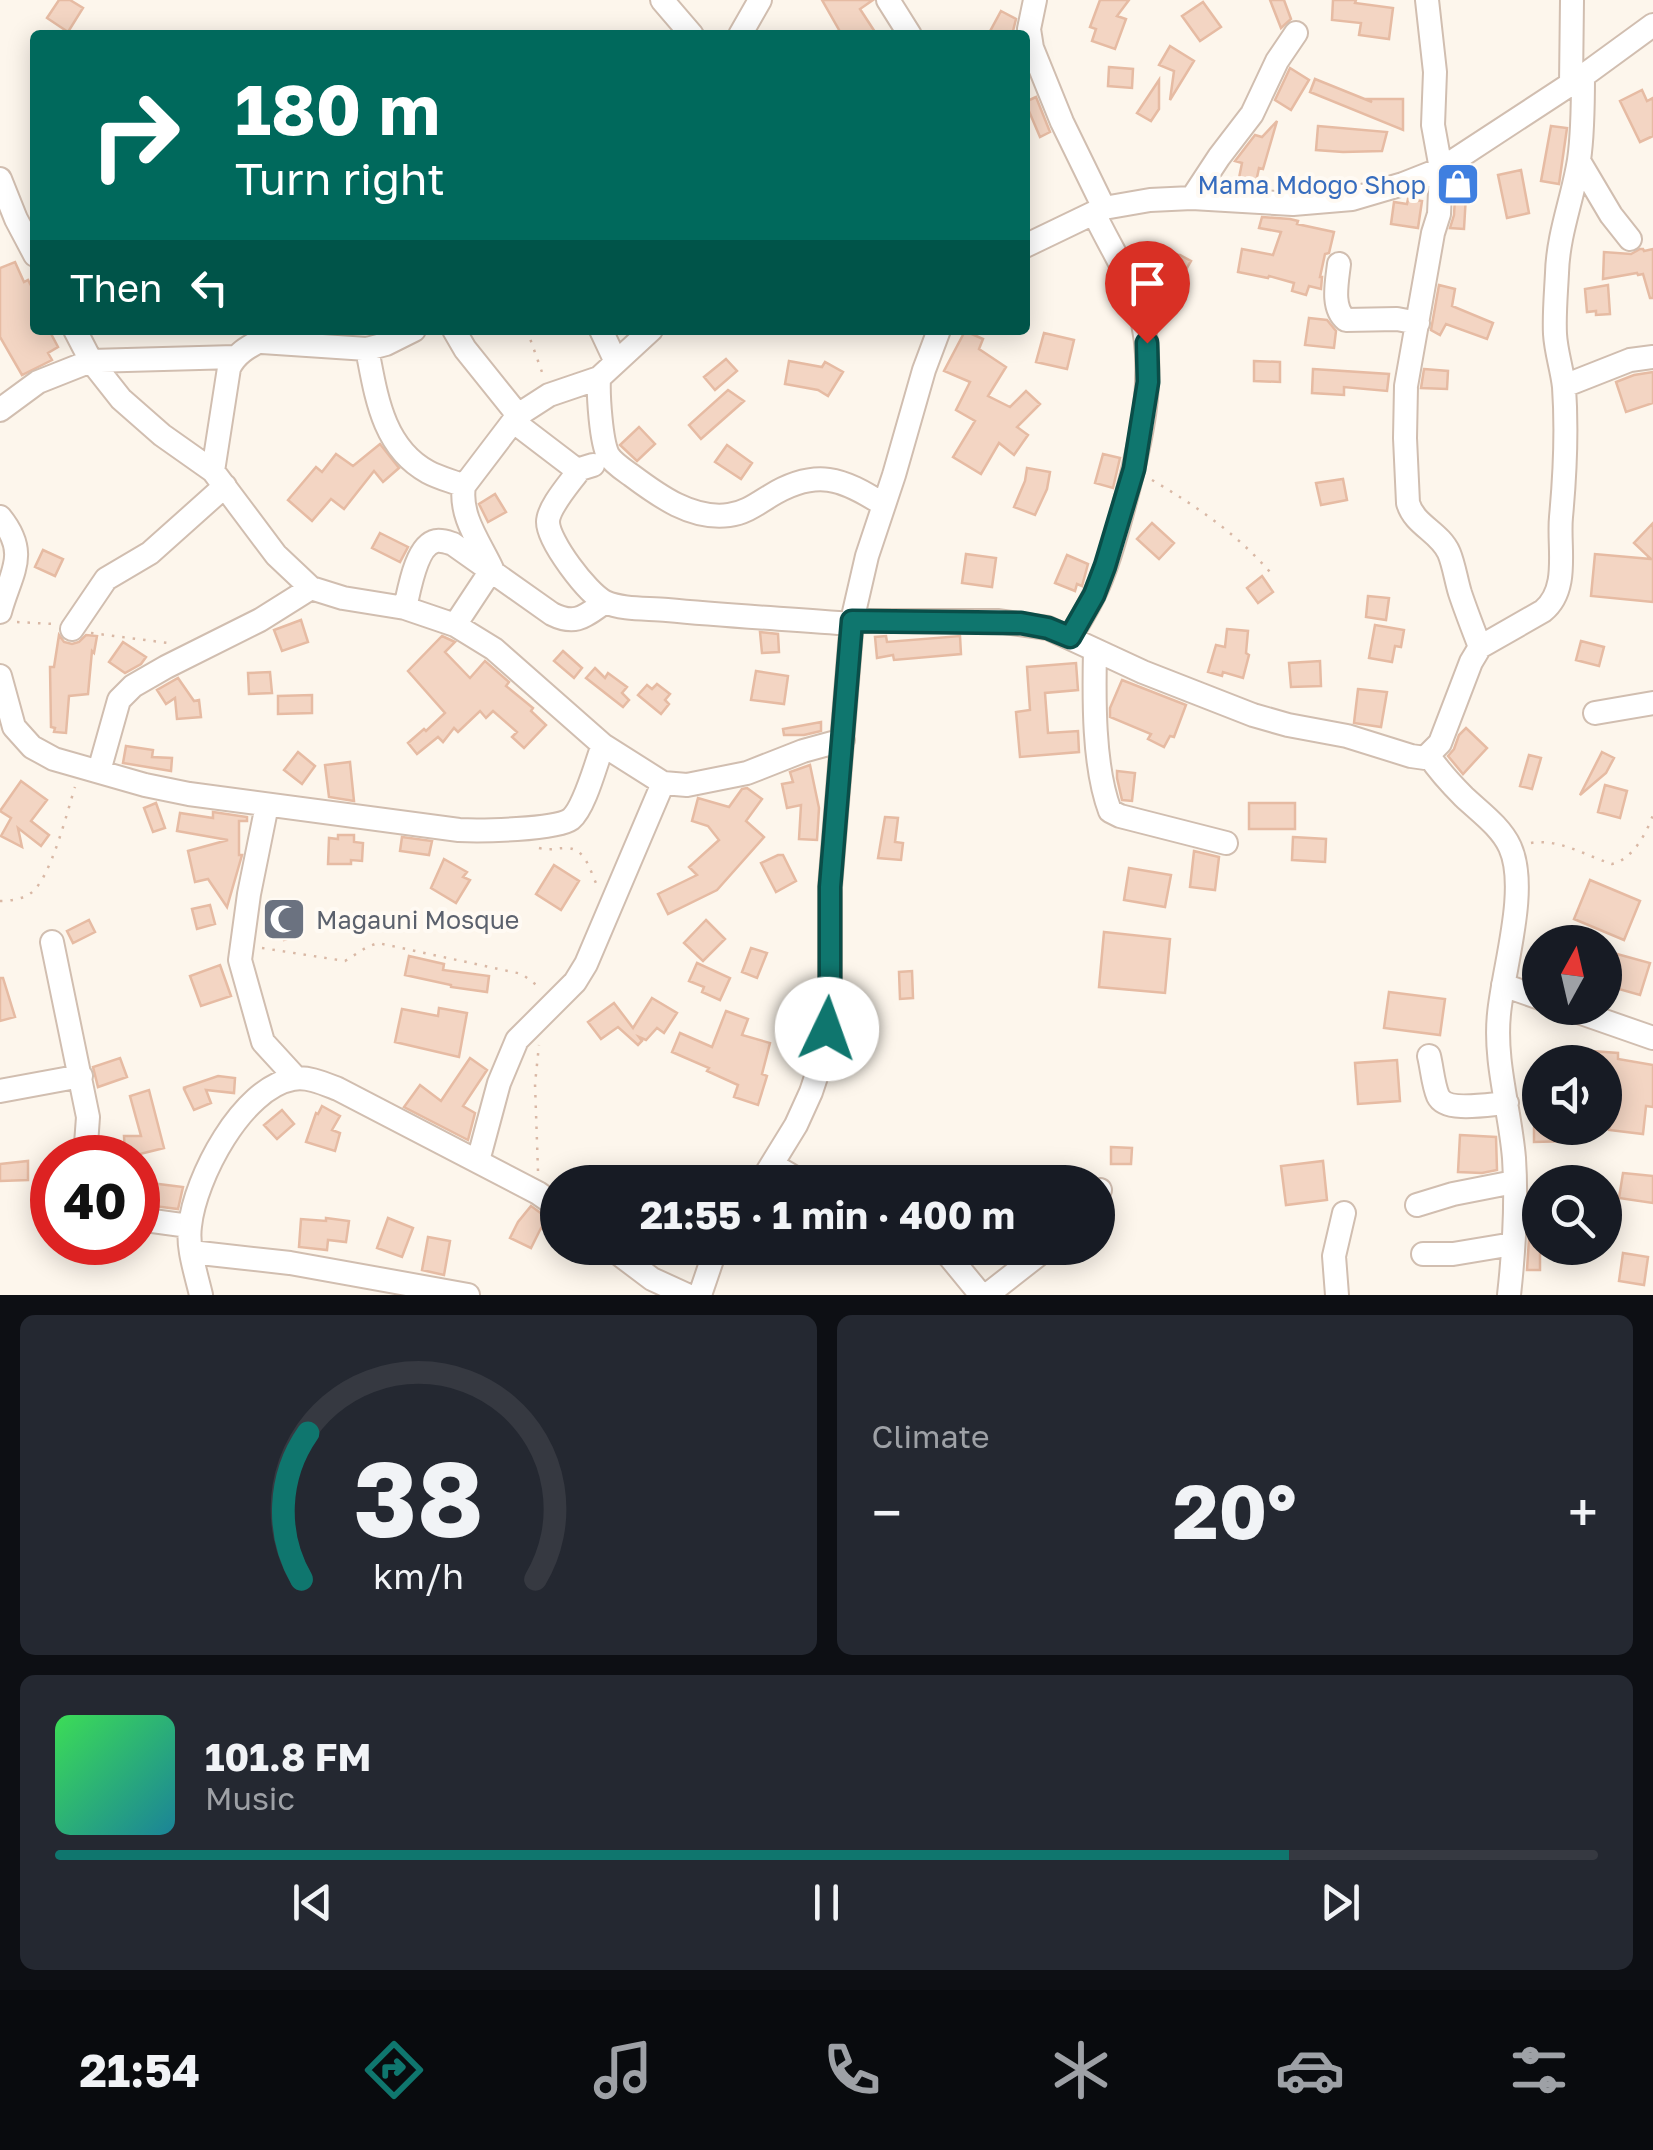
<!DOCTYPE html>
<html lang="en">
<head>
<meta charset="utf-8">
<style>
	body { margin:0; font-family:"Golos Text",sans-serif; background:#242831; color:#f1f3f6; height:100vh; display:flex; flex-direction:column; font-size:38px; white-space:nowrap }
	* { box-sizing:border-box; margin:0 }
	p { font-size:32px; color:#9ea1a6 }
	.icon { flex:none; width:55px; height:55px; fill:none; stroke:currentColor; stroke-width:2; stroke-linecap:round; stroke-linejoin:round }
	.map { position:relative; height:1295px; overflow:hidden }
	.side { display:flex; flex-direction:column; gap:20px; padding:20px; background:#0d0f14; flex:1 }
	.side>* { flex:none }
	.guide { position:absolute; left:30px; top:30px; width:1000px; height:305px; border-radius:10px; box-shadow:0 5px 25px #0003; background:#00695c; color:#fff; overflow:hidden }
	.needle { width:65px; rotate:8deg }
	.tools { position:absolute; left:1522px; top:925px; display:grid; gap:20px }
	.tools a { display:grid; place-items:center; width:100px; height:100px; border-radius:50%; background:#171b24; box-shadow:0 5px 25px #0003; font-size:50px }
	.speed { position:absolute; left:30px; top:1135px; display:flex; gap:20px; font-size:50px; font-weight:700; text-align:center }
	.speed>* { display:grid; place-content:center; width:130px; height:130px; border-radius:50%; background:#171b24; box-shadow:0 5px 25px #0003; line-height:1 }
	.speed .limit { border:15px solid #d22; background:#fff; color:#111 }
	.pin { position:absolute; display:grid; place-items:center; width:85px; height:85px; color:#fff; margin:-102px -42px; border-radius:50% 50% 50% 0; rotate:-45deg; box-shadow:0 0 10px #0007 }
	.pin .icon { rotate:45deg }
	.me { position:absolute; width:110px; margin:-55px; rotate:3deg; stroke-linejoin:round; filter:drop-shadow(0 0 8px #0008) }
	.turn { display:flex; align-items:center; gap:35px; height:210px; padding:0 40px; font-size:45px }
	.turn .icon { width:130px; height:130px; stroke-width:2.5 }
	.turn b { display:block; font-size:70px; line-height:85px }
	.then { display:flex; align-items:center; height:95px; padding:0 40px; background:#0003; gap:20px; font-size:38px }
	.big { font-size:75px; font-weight:700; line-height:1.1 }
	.side .widget { flex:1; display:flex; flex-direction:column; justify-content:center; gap:15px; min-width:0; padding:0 35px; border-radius:15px; background:#242831 }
	.side .dial { align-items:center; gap:0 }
	.dial svg { height:260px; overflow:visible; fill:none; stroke:#363941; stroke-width:7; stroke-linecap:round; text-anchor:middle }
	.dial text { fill:#f1f3f6; stroke:none }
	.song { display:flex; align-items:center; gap:30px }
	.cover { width:120px; height:120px; border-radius:15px; background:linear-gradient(135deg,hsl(130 70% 55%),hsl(190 70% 35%)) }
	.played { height:10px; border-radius:5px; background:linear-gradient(90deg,#0f766e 80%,#363941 80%) }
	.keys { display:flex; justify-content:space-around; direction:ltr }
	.heat { display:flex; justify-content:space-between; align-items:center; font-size:55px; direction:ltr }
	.side .tiles { flex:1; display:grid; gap:20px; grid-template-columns:1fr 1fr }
	.widget:last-child { grid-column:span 2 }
	.trip { position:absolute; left:540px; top:1165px; width:575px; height:100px; border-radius:50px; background:#171b24; box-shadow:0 5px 25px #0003; font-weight:700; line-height:100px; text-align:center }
	.menu { display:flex; height:160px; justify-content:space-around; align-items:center; background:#090b0e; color:#9ea1a6 }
	.menu .icon { width:70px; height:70px }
	.menu .current { color:#0f766e }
	.menu b { font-size:45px; color:#f1f3f6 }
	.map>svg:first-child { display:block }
</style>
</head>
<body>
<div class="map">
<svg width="1653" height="1295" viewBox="0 0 1653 1295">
	<rect width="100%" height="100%" fill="#fdf6ec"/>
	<path fill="#f3d5c3" stroke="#e6bba3" stroke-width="2.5" d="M59,0H70L83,8L68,32L47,18Z
		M822,0H873L860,9L877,35H842Z
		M1100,0H1129L1117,16L1126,19L1115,49L1092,41L1096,29L1090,27Z
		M1270,0H1284L1291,19L1281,28Z
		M1333,0H1356L1355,3L1393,8L1389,39L1359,35L1361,23L1332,20Z
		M1203,2L1221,27L1200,41L1182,16Z
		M1001,11L1016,19L1012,35H988Z
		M1170,46L1194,61L1170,100L1174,71L1159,65Z
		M1109,67L1133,69L1132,88L1108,86Z
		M1290,68L1309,80L1291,110L1275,100Z
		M1315,79L1372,102L1368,99H1403V130L1310,92Z
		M1159,80V109L1151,121L1137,113Z
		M1642,90L1647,101L1653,98V136L1640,142L1620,101Z
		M1036,97L1050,132L1040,137L1025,102Z
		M1277,121L1263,169L1259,168L1256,182L1239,178L1242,163L1235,161L1255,135L1262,137Z
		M1318,126L1387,132L1382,151L1343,152L1316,150Z
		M1551,126L1567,128L1559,184L1541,181Z
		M1521,170L1529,213L1507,218L1498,175Z
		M1467,178L1464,229L1450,228L1454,215L1456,179Z
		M1408,199L1422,201L1418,228L1391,224L1394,202L1407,204Z
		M1262,217L1290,219L1298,221L1297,224L1334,232L1329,253L1325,254L1320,277H1322L1321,289L1309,286L1306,295L1292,291L1294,283L1269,276L1268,278L1238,272L1242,249L1273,255L1281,232L1259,228Z
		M1640,249H1643L1644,251L1653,249V298H1650L1643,274L1638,275L1637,273L1603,279L1604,252L1631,254Z
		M1144,253L1180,255L1191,261L1184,273V294H1150L1144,279Z
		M15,262L24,282L28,280L35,293V330H49L58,347L48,353L52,360L22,375L0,337V268Z
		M1439,285L1455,289L1452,306L1493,323L1487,339L1446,324L1440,335L1431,330Z
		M1608,285L1610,314L1596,315V311L1587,312L1585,289Z
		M1309,318L1327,320L1336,331L1334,348L1305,345Z
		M965,331L983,339L979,349L1006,367L988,396L1010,407L1026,391L1040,404L1017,427L1028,435L1014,455L999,443L981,474L953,457L975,421L956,410L970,382L944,371Z
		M1044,333L1074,340L1067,369L1036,362Z
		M726,359L737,371L715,390L704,377Z
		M789,361L822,367L825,362L843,372L828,396L818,390L785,384Z
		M1254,361L1280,362V382L1254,381Z
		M1313,369L1389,374L1387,391L1344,387V395L1312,393Z
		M1424,369L1448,371L1447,389L1421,388Z
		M1653,372V403L1626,412L1616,382L1634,375Z
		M728,390L744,401L701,439L689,425Z
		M639,427L655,444L637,461L620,445Z
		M380,444L399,468L383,482L374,471L344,509L331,499L312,521L288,500L316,467L322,472L336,454L353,466Z
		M727,445L752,463L741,479L715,462Z
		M1103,454L1120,458L1113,488L1095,483Z
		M1027,468L1050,472L1047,489L1035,515L1014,507L1025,481Z
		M1343,479L1347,500L1321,505L1316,483Z
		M495,494L506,512L488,522L479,504Z
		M1152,523L1174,543L1159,559L1137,539Z
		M1653,523V602L1591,596L1595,554L1651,559L1634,543Z
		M380,533L408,547L400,562L372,548Z
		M43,550L63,559L55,576L35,567Z
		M966,554L996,558L992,587L962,583Z
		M1067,555L1088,564L1082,586L1077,584L1075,591L1055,583Z
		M1262,576L1273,592L1258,603L1247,588Z
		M1368,596L1389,598L1386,620L1366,617Z
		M301,620L308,642L282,651L274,630Z
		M1375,625L1404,630L1401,647L1395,646L1392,662L1369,658Z
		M1227,629L1248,631L1246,653L1249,655L1243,678L1223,672L1222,676L1208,672L1216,645L1225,647Z
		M760,632L778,634L779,652L762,653Z
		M59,635L64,642L72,644L79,642L86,635L97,636L94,653L92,651L88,694L69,696L66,733L54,732L55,728L51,727L50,667H54Z
		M442,636L455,642L445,652L470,678L485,661L509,682L506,686L533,708L531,711L546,725L524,748L512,737L517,732L493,711L486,718L480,711L458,732L454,728L443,742L438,737L417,754L408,743L424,729L426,731L445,713L408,671Z
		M886,636L887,642L960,636L961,654L894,660L893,655L877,658L875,637Z
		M1581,641L1604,647L1599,666L1576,660Z
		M123,642L146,657L141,664L125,673L109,662Z
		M563,651L582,668L574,678L554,661Z
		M1320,661L1321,686L1291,687L1289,663Z
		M1076,663L1078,690L1045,693L1048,733L1078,731L1079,752L1020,757L1016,712L1030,710L1027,667Z
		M595,668L605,678L608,673L627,687L622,693L629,700L623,707L586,678Z
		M756,671L788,676L784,704L751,700Z
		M270,672L272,693L249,694L248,673Z
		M178,678L194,701L199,700L201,717L177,719L175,698L166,704L157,690Z
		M1122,680L1186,705L1174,737L1170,736L1164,747L1148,739L1151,734L1110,717V708Z
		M657,684L670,694L665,700L669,704L661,714L638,695L647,685L652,689Z
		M1358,689L1387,692L1381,727L1354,723Z
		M312,695V713L278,714V696Z
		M821,722V731L804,735H784L783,729Z
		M1466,728L1487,748L1463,774L1448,756L1454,749L1459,735Z
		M126,746L153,750L152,757L172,758L171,771L123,763Z
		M298,752L315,766L302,784L284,770Z
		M1602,752L1614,758L1606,773L1580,795Z
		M1529,755L1541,758L1532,789L1520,786Z
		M350,762L354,801L329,797L325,765Z
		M810,765L819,808L817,840L799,839L801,805L787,808L782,784L793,782L790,772Z
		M1117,771L1135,773L1132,801L1122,800L1117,778Z
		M21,781L47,800L31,821L49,835L41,846L18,828L22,847L1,836L11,818L0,811Z
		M1605,785L1627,791L1620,818L1598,812Z
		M747,788L762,799L746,821L764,837L717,890L668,914L658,894L697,875L689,867L719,840L708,826L692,821L698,798L729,807L742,789Z
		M156,803L165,828L153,832L144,808Z
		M1249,803H1295V829H1249Z
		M213,812L247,817V821H239V855H242L227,907L208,879L195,882L188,851L228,840L177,831L180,813L213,818Z
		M885,817L898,818L895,842L903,843L901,860L878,858Z
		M338,835H354V842L363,843L362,861L351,860V864H328L329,838L338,839Z
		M402,837L432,841L429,855L400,851Z
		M1293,837L1326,839L1325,862L1292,860Z
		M1194,851L1219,857L1215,890L1190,887Z
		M778,855H783L796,881L776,892L761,863Z
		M444,859L467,872L463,877L470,880L456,903L431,888Z
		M554,865L579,881L561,910L536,894Z
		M1129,868L1171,875L1165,907L1124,900Z
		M1590,880L1640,901L1624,940L1574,919Z
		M210,905L215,924L197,929L192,909Z
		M288,913L296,936L284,940L275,917Z
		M89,920L95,932L73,943L67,931Z
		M706,920L725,939L703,961L684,943Z
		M1104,932L1170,939L1165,993L1099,987Z
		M751,948L767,953L757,978L742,972Z
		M1617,954L1650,963L1640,995L1608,986Z
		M409,956L444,964L443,970L489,976L487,992L451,987V985L405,975Z
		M697,963L730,978L720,1000L702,992L704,987L689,981Z
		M220,965L231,996L201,1006L190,976Z
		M912,971L913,998L900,999L899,972Z
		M0,978H3L15,1017L0,1021Z
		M1389,992L1445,999L1440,1035L1384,1028Z
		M652,998L677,1013L664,1033L657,1028L646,1040L639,1037L642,1041L638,1045L618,1027L601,1039L588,1022L614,1003L633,1028Z
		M439,1008L467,1013L459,1057L395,1042L402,1009L438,1016Z
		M726,1011L748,1019L742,1035L770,1043L762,1074L767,1076L758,1105L734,1097L738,1085L707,1071L709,1068L672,1052L680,1033L712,1047Z
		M1578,1050L1618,1053V1059L1653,1065V1107L1646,1106L1643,1134L1609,1130L1610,1121H1605V1062H1577Z
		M120,1058L127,1077L98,1087L93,1067Z
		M470,1058L487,1070L463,1106L475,1113L468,1140L404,1107L420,1085L441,1101Z
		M1397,1060L1400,1101L1358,1104L1355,1063Z
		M218,1076L235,1078L234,1093L206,1090L211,1103L194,1110L184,1089L186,1088H183Z
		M149,1090L164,1148L140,1154H125L124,1136H141L130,1096Z
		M322,1106L340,1116L332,1130L340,1133L335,1151L306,1142L316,1113L318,1114Z
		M282,1110L294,1124L277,1139L264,1125Z
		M1534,1128H1572V1141L1534,1142Z
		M1460,1135L1496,1137L1497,1170L1482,1173L1458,1172Z
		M1111,1147L1132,1148L1131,1164H1111Z
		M28,1161V1180L0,1181V1164Z
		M1323,1161L1327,1200L1286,1205L1281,1166Z
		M149,1173L151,1183L183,1187L178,1209L138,1204V1176Z
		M1623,1173L1653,1176V1203L1619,1198Z
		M531,1206L549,1219L558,1222V1240L541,1228L531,1248L510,1238L518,1222Z
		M326,1218L349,1221L346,1242L328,1240L327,1250L299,1247L301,1219L326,1221Z
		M388,1218L413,1228L402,1257L377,1248Z
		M428,1237L450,1241L444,1275L422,1270Z
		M1529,1238L1540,1239V1270H1527Z
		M1623,1253L1648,1257L1644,1285L1619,1281Z"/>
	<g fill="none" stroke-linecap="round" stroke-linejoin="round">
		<g stroke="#d1beb0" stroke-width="26">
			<path id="minor" d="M662,0L692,35
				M888,0L910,35
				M1035,0L1029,29L1032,48L1062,122L1104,208
				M1427,0L1435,72L1433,125L1441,169L1439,214L1433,233L1406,386L1405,438L1408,503C1414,525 1440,532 1449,553C1454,565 1456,580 1460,593C1466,611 1473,629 1480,647
				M740,35L760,0
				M1571,84L1572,0
				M1579,161L1611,215L1630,239
				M0,179L16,219L35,255
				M1192,198L1219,157L1252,114L1277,61L1296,33
				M1025,246L1104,208L1150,200L1192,198L1293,204L1352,199L1403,184L1441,169L1583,76L1653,25
				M1339,264C1337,282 1331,308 1346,320L1397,319L1418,323
				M75,330L91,361L121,399L162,435L213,471L276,555L311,588L343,598L405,608L455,625L494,649L603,745L663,783L687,785L747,773L803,751L843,740
				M454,330L465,349L518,415
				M601,330L616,362
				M651,330L599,378C598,395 601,441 608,455C613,463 624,470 631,475C659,496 692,520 729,515C745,513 757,504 770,496C816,468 842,478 884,505
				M262,342L367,349L386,344L414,330
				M367,349C376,394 382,447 428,472C439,478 452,481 464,486
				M1564,386L1630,360L1653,357
				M0,410L38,382L91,361L235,357
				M514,422L573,467L580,469L593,465
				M580,469C571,482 548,507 548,522C548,541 587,593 605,602C623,610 648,608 667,610C728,616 790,619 852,624
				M213,471L229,368C239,347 260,343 278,330
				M0,517C30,554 11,572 0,612
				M405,608C409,591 416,545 436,541C442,540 447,542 453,544L552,614C576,626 585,616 605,602
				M852,621H997L1048,628L1143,672L1253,715L1288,725L1347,736L1411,756L1425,758L1440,743L1471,662L1480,647L1543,611C1570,589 1558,547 1561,517C1565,474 1567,430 1564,387C1562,369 1556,352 1555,334C1554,314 1556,293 1557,273C1558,234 1573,198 1579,160C1583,133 1583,104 1583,76
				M455,625L492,569C480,543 459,516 464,486L518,415L549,395L599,378
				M72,629L106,579L150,553L225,486
				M1070,637C1078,624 1086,611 1093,597C1107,569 1115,538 1123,509C1140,446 1158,375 1140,311C1130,276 1109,245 1094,213
				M1095,650C1094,697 1093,766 1110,811L1120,816L1226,843
				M0,676L14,727L32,747L54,759L145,785L189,794L459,830C479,831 556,830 571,819C585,807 596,763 603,745
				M1595,713L1653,703
				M1429,756C1439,771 1452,785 1464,797C1480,812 1501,827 1510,847C1529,889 1503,969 1499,1014C1494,1061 1510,1110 1514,1158C1517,1203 1514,1250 1509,1295
				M99,771L119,700L133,686L166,667L260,620L311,588
				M267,805L249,894L240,960L263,1042L296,1078
				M52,942L88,1117L85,1158
				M1503,985L1540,998
				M1567,1008L1653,1038
				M1429,1056C1432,1068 1433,1084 1438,1096C1446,1113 1490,1104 1507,1103
				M0,1091L81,1076
				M478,1161L499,1083L517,1040L575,982L586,964L663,783
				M773,1165L802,1182
				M761,1182L796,1125L811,1092L825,1050L830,1008V887L852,621L867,556L894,475L924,370L939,330
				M1098,1194L1100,1190
				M1417,1205L1453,1194L1514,1182
				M138,1219L189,1226
				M611,1248L652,1279L687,1295
				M939,1248L949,1256L981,1295
				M191,1252L290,1263L468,1295
				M1423,1254H1453L1513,1244
				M201,1295C196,1273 187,1248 190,1226C195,1178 242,1088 293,1079C308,1076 325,1084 338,1089L538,1193L558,1207
				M700,1295L716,1248
				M987,1295L1047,1248
				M1337,1295L1334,1256L1344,1213"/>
		</g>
		<path stroke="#d9b8a5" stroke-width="2.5" stroke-dasharray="2.5 8" stroke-linecap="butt" d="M527,330L543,375
			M1152,480C1196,506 1236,533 1270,572
			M17,622L54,624
			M91,633L168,643
			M1531,843C1558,838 1587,856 1612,864C1633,859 1646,834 1653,815
			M539,848C550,851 556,848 566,848C587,848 590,873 598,887
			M0,901C10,901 23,899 31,893C51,878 67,812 75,787
			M262,948L345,961L367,947L378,943L522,974L539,987
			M538,1171L535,1084L539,1045"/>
		<use href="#minor" stroke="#fff" stroke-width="22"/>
	</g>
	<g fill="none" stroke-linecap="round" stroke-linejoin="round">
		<g stroke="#0a4d48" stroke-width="25">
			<path id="route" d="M827,1029L830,1008V887L852,621L1021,623L1048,628L1070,637L1094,595L1105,566L1134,469L1148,382L1147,343"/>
		</g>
		<use href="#route" stroke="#0f766e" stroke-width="18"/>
	</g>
	<defs>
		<g id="shop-square" transform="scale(2.25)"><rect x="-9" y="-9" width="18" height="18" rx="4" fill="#3f7fe0" stroke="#fffaf3"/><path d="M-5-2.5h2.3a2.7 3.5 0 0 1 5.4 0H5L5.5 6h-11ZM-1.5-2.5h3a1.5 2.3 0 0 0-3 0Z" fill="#fff"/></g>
		<g id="mosque-square" transform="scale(2.25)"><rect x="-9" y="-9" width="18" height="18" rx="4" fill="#6b7280" stroke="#fffaf3"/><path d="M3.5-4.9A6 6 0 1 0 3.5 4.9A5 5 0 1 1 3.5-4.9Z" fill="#fff"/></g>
	</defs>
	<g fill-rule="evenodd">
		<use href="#shop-square" x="1458" y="184"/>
		<use href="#mosque-square" x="284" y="919"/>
	</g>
	<g text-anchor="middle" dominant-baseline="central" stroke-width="8" stroke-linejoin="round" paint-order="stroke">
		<g font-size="25" fill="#366cbe" stroke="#fffaf3" text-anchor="end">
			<text x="1426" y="184">Mama Mdogo Shop</text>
		</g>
		<g font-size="25" fill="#5b616d" stroke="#fffaf3" text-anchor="start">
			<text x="316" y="919">Magauni Mosque</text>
		</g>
	</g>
</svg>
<div class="tools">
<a><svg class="needle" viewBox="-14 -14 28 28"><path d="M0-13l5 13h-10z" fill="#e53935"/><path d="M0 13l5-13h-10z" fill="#9ea1a6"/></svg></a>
<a><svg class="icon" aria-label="sound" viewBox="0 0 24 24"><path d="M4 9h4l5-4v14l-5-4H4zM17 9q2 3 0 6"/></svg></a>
<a><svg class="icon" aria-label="search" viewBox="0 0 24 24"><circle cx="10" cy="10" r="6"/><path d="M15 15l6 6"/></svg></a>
</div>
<div class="speed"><div class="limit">40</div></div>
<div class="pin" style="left:1147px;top:343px;background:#d93025"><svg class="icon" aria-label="arrive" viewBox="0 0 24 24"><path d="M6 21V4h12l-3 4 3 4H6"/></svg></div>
<svg class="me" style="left:827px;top:1029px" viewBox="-20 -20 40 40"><circle r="19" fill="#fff"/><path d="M0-13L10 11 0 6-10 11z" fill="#0f766e"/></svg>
<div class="trip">21:55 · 1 min · 400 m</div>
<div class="guide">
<div class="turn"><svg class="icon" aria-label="right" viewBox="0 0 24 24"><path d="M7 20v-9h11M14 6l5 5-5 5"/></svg><div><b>180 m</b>Turn right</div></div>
<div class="then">Then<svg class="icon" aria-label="left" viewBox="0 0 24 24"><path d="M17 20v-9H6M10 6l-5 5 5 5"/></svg></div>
</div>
</div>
<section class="side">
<div class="tiles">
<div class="widget dial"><svg viewBox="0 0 100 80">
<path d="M14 69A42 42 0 1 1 86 69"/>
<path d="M14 69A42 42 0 0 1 16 24" stroke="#0f766e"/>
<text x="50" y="56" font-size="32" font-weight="700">38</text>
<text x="50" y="72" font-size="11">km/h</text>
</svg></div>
<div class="widget"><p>Climate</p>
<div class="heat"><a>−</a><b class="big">20°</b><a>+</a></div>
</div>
<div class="widget">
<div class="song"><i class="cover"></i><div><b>101.8 FM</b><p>Music</p></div></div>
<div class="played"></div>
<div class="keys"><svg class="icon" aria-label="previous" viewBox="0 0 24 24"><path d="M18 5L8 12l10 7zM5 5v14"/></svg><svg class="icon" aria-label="pause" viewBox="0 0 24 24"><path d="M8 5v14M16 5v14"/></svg><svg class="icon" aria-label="next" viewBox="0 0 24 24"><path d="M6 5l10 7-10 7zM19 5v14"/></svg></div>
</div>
</div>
</section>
<nav class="menu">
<b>21:54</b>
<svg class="icon current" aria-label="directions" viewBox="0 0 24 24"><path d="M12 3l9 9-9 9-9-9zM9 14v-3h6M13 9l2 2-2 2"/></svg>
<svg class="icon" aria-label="music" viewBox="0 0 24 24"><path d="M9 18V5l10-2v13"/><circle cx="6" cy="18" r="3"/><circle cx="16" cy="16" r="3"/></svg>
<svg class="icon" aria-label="phone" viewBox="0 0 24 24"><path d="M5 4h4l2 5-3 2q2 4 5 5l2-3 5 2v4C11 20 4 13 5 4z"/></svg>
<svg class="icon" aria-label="climate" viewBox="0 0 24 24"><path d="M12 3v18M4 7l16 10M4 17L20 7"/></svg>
<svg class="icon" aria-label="car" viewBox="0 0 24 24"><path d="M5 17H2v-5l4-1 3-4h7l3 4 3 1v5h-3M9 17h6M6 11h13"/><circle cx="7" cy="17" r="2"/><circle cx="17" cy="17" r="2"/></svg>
<svg class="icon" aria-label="filters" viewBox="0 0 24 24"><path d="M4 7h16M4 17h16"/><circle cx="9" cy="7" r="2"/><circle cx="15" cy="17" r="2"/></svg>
</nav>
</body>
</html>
